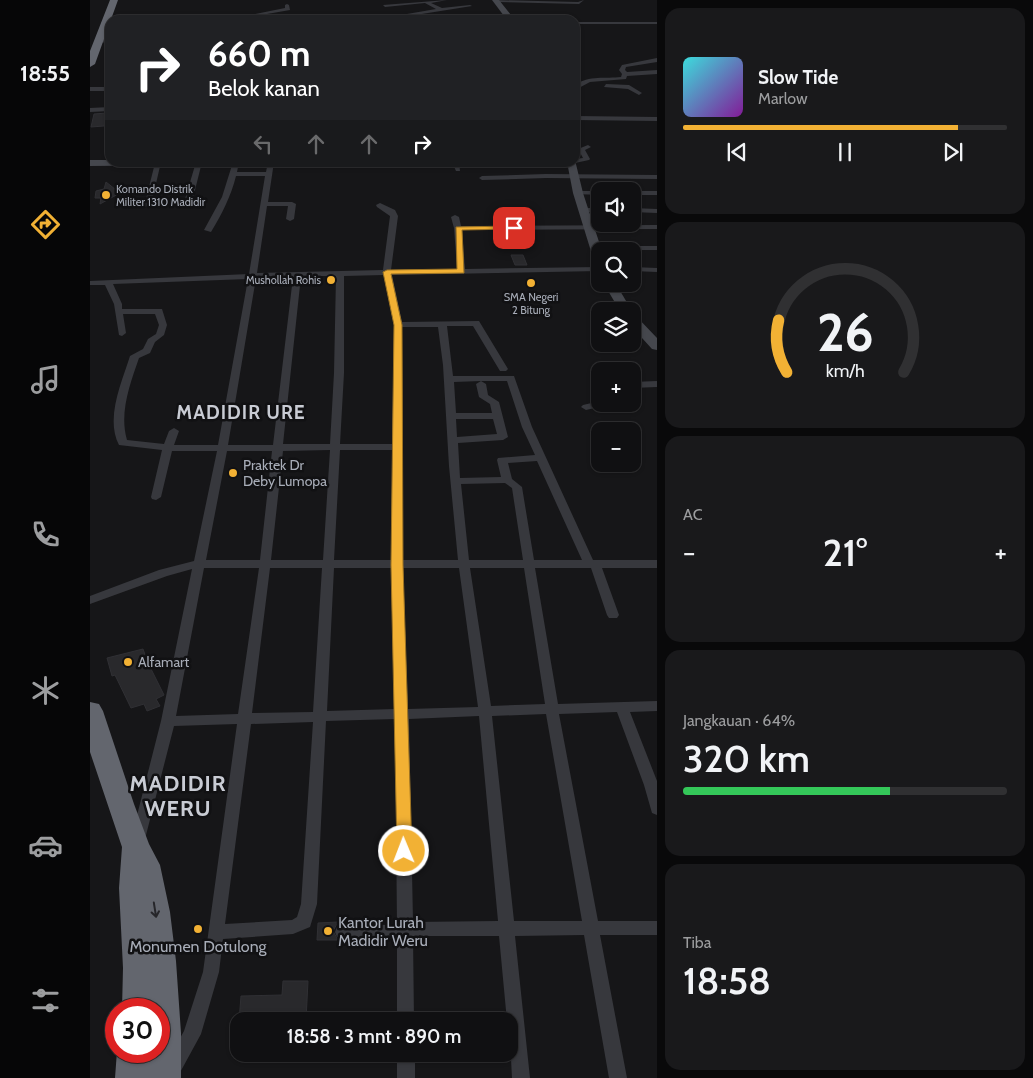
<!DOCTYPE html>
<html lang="id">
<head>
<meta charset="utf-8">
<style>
	body { margin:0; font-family:Cabin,sans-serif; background:#19191b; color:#f1f3f6; height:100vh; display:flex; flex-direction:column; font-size:19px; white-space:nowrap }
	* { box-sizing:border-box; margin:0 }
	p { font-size:16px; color:#9c9d9f }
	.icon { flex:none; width:28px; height:28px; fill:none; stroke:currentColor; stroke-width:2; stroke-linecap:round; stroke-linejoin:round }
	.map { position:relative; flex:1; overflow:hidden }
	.drawer { display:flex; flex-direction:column; gap:8px; padding:8px; background:#09090a; width:376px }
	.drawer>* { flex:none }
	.hud { position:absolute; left:15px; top:15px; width:475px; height:152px; border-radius:15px; box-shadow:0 1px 4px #0004,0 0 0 1px #303032; background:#202124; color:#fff; overflow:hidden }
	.buttons { position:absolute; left:501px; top:182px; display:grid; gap:10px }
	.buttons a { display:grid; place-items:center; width:50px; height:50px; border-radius:10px; background:#101012; box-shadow:0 1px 4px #0004,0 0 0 1px #303032; font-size:25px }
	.speed { position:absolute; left:15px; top:998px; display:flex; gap:10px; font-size:25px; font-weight:700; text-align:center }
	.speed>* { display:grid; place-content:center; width:65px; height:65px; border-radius:50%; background:#101012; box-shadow:0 1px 4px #0004,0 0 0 1px #303032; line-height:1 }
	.speed .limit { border:8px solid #d22; background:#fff; color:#111 }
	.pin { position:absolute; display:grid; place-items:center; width:42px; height:42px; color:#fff; margin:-21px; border-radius:10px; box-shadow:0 2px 8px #0006 }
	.me { position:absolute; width:55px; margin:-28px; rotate:359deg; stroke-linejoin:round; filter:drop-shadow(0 0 4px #0008) }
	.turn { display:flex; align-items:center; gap:18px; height:105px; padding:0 20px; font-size:22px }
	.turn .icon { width:65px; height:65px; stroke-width:2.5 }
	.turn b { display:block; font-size:35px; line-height:42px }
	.lanes { display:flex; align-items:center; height:48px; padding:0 20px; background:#0003; justify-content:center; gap:25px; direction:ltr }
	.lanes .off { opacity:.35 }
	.big { font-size:38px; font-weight:600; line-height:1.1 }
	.drawer .tile { flex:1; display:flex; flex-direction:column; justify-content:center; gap:8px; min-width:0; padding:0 18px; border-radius:15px; background:#19191b }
	.drawer .dial { align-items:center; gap:0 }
	.dial svg { height:130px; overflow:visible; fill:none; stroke:#303032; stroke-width:7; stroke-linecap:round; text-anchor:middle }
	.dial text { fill:#f1f3f6; stroke:none }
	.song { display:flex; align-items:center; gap:15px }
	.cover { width:60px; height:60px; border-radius:8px; background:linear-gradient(135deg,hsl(180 70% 55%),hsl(290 70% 35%)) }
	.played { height:5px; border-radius:2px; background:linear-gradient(90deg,#f2b134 85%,#303032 85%) }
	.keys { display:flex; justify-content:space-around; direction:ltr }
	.heat { display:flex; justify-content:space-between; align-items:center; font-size:28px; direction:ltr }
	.charge { height:8px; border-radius:4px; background:linear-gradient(90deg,#34c759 64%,#303032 0) }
	.trip { position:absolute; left:140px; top:1012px; width:288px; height:50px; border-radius:15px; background:#101012; box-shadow:0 1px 4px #0004,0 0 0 1px #303032; font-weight:600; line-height:50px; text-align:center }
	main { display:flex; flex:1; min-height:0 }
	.tab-bar { display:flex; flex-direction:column; width:90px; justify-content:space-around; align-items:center; background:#060607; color:#9c9d9f }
	.tab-bar .icon { width:35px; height:35px }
	.tab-bar .on { color:#f2b134 }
	.tab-bar b { font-size:22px; color:#f1f3f6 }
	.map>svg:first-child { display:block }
</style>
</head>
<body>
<main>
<nav class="tab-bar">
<b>18:55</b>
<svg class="icon on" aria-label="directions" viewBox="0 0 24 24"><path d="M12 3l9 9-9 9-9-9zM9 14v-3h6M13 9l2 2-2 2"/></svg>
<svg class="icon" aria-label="music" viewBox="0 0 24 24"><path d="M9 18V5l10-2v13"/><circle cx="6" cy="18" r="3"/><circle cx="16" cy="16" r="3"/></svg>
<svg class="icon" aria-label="phone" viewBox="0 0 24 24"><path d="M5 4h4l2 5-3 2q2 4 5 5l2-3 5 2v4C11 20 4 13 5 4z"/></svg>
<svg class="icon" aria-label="climate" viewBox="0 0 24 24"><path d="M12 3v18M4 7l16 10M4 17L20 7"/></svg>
<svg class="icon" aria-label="car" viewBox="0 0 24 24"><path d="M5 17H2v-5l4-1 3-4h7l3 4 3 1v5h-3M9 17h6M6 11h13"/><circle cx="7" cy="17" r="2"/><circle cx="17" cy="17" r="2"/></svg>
<svg class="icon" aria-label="filters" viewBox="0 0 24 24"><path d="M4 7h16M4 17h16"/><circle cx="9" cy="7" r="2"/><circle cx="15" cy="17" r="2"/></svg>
</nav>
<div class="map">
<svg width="567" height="1078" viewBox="0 0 567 1078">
	<rect width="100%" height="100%" fill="#161618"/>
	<path fill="#29292c" stroke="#303034" d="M17,113L14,126L1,127L4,114Z
		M16,182L30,193L10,204L11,198H5L6,191L14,189Z
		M421,255H433L437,265H425Z
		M53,649L58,663L74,695L66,699L70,706L57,711L54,704L41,708L25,675L22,676L17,658Z
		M248,922L243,931L248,940H227L228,923Z
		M193,981H218L216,1020L149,1021L151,996L192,995Z"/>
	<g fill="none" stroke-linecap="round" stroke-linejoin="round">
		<path fill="#37383d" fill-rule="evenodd" d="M357,0L341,3L352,8L380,5L382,6L294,20H282L346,9L335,3L295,7L293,5Z
			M404,0L488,2L494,0L489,4L406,2Z
			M197,4L199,5L200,10L154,18V20L93,18L150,17L195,8V5Z
			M221,15L236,19V20L219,17Z
			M43,16L45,18L17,19L15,18Z
			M485,22H567V24H485Z
			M9,39H20V43L7,42Z
			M567,58V62L536,67L535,70L537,72L567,70V74L537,76L536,79L500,82L485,90V85C499,75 516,79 531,77L532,74L529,70L532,65Z
			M516,84L539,85L552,93L549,95L538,89L514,87Z
			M0,87H20V91H0Z
			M20,107V111L0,112V108Z
			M485,116L567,117V121L485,120Z
			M498,145L501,147L495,150L500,159L499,160L485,163L483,162H485V159L493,158L488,149Z
			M71,162L61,205L54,207L65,163Z
			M106,162H112L101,206L97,208L93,206Z
			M143,162H149L147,172H176L178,162H184L178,202H202L206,204L204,219L200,221L196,219L198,206H177L167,273L293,270L300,216L287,207L286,205L290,203L305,210L308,216L301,270L367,269L364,228L361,217L365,215L369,217L371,226L567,225V229L372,230L375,269L510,267V271L302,275L312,322L389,321L418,369L416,371H410L383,326H357L363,376H424L442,427L503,560H567V568H512L529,615L527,618H519L517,615L501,568H445L468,704L567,701V711L540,712L567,781V815L562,813L554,785L527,712L469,714L508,921H567V935H510L537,1078H519L494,935L425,936L440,1078H422L419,1021H417L409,936H323L324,1021H307V939H253L247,937L245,932L247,927L253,925H307L305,719L236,721L227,904L220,927L203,934L133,939L129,972L111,1034L87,1078H68L94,1031L113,972L147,724L84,726L55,839L53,843L48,845L43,843L41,839L71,721L102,569L77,576L0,604V596L69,570L104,561L127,451H82L71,497L66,500L62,499L61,497L72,450L29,445C15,418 32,382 40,356L53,349L58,339L66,334L69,325L65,314H33L36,333L32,336L29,335L24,304L15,285H0V281L159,274L175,176H146C141,196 132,214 121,232L114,230L132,197ZM294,275L304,325L302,444H250L254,373V276ZM211,276H246L244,373L240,444H193ZM203,277L183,445H138L166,278ZM158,279L128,445H84L89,431L84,428L79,431L74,444L37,440C29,413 40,384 49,358L60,353L65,342L74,335L77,325L72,309H32V304L23,284ZM312,327H348L353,365L359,466L368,560H313ZM391,381H417L432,427L445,455L408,458L407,460L411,477L370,478L368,443L413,440L418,437L409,402L398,395L396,384ZM391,381L386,384L389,397L400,404L402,413H366L364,382ZM366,419H403L407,434L367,437ZM240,450L233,560H181L193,451ZM250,450H302L301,560H244ZM137,451H182L170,560H116ZM447,461L492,560H444L432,487L422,479L418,463ZM415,483L422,488L433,560H379L371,484ZM114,568H169L148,714L86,716ZM180,568H232L223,712L162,713ZM244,568H301L305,709L237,711ZM313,568H369L388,707L318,709ZM380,568H434L455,704L401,706ZM456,714L492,921H424L402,716ZM389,716L408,921L323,922L319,719ZM223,722L211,904L207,917L202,920L135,924L161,724Z
			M362,162H369L370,171H366Z
			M456,174L567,175V179L456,178L392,180L389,178L392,176Z
			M488,191H511L510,195L486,194V192Z
			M541,191H567V195H542V191Z
			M491,208H510V212H494L490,210Z
			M542,208L567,209V213L542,212Z
			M502,246H567V250H502Z
			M542,267L567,268V272L542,271Z
			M567,381V387L542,388V382Z
			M510,401V404H515L513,406L496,410L491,407L493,405Z
			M307,1054H325V1078H307Z"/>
		<path fill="#45474d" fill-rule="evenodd" d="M402,0H409L425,20H417Z
			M0,160H20V162H108L104,165L0,166Z
			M485,160L493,193L512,251H510V264L504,261L483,193L477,162H485Z
			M514,284H526L542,311H530Z
			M542,315L546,316L567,338V350L562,349L542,327Z"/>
		<path fill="#63666e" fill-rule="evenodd" d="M20,0H28L5,64L0,67V51Z
			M0,702L9,704L13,711L44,804L59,844L70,865L80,912L86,961L91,1033V1078H25L27,1051H69V1009H32L33,968L29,888L32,847L0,752Z"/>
	</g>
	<defs><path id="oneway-shaft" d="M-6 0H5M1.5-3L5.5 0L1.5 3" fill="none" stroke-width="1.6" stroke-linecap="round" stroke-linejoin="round" transform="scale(1.25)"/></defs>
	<use stroke="#26262a" href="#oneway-shaft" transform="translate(65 910) rotate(81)"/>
	<path fill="#f2b134" stroke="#9d7322" d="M424,226L428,228L427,229L372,230L374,273L301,274L312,325L313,565L322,851L320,855L314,857L309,855L307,851L301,565L304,325L293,272L297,270L367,269L366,227Z"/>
	<g fill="#f2b134" stroke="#111113" stroke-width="2">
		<circle cx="16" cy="195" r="5"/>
		<circle cx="241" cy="280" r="5"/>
		<circle cx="441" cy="283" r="5"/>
		<circle cx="143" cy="473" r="5"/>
		<circle cx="38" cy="662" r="5"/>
		<circle cx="108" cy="929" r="5"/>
		<circle cx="238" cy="931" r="5"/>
	</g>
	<g text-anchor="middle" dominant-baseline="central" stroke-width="5" stroke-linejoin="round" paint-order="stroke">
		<g font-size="11" fill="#a8adb8" stroke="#111113" text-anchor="start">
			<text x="26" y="189">Komando Distrik<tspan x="26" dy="13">Militer 1310 Madidir</tspan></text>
			<text x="231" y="280" text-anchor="end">Mushollah Rohis</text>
			<text x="441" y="297" text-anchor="middle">SMA Negeri<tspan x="441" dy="13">2 Bitung</tspan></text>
		</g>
		<g font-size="14" fill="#a8adb8" stroke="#111113" text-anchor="start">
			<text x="153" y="465">Praktek Dr<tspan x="153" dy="16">Deby Lumopa</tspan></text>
			<text x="48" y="662">Alfamart</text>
		</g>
		<g font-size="16" fill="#a8adb8" stroke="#111113" text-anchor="start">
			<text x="248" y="922">Kantor Lurah<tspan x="248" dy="18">Madidir Weru</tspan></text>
			<text x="108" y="946" text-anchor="middle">Monumen Dotulong</text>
		</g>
		<g font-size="19" font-weight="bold" letter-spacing="1" fill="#c9ccd4" stroke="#111113">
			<text x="151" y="412">MADIDIR URE</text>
		</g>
		<g font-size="22" font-weight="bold" letter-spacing="1" fill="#c9ccd4" stroke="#111113">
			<text x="88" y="783">MADIDIR<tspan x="88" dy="25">WERU</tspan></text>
		</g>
	</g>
</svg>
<div class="buttons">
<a><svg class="icon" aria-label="sound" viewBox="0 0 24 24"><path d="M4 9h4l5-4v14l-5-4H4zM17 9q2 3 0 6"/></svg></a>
<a><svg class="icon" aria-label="search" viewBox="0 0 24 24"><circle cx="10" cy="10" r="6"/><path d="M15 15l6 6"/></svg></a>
<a><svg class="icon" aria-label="layers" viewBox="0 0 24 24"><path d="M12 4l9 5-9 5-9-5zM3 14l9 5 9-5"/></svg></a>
<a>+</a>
<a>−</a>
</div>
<div class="speed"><div class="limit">30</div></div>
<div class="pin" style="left:424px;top:228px;background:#d93025"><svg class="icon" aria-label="arrive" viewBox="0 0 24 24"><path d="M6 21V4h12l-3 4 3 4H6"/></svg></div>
<svg class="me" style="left:314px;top:851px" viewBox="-20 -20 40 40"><circle r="17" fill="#f2b134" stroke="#fff" stroke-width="3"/><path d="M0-11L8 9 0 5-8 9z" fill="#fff"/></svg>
<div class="trip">18:58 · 3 mnt · 890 m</div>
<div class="hud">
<div class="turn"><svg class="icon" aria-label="right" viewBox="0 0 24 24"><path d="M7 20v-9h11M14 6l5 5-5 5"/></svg><div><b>660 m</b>Belok kanan</div></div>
<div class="lanes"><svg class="icon off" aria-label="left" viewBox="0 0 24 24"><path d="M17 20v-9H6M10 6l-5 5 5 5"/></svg><svg class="icon off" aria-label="ahead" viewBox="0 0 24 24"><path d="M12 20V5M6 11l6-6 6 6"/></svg><svg class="icon off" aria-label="ahead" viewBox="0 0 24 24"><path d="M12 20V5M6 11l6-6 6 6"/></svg><svg class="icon" aria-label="right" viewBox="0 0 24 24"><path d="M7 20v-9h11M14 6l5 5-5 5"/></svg></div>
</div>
</div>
<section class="drawer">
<div class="tile">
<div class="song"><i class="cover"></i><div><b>Slow Tide</b><p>Marlow</p></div></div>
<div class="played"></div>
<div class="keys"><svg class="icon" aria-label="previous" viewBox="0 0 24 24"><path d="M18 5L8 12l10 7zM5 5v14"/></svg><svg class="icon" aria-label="pause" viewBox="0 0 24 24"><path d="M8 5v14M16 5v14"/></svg><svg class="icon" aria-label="next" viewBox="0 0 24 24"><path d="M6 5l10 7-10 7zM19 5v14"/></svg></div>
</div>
<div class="tile dial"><svg viewBox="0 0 100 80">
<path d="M14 69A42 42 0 1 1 86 69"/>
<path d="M14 69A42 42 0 0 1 9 37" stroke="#f2b134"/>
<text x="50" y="56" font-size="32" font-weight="700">26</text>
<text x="50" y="72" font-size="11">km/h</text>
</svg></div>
<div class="tile"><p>AC</p>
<div class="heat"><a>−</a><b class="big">21°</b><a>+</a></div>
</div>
<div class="tile"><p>Jangkauan · 64%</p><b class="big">320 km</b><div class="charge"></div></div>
<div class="tile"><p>Tiba</p><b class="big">18:58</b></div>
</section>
</main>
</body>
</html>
